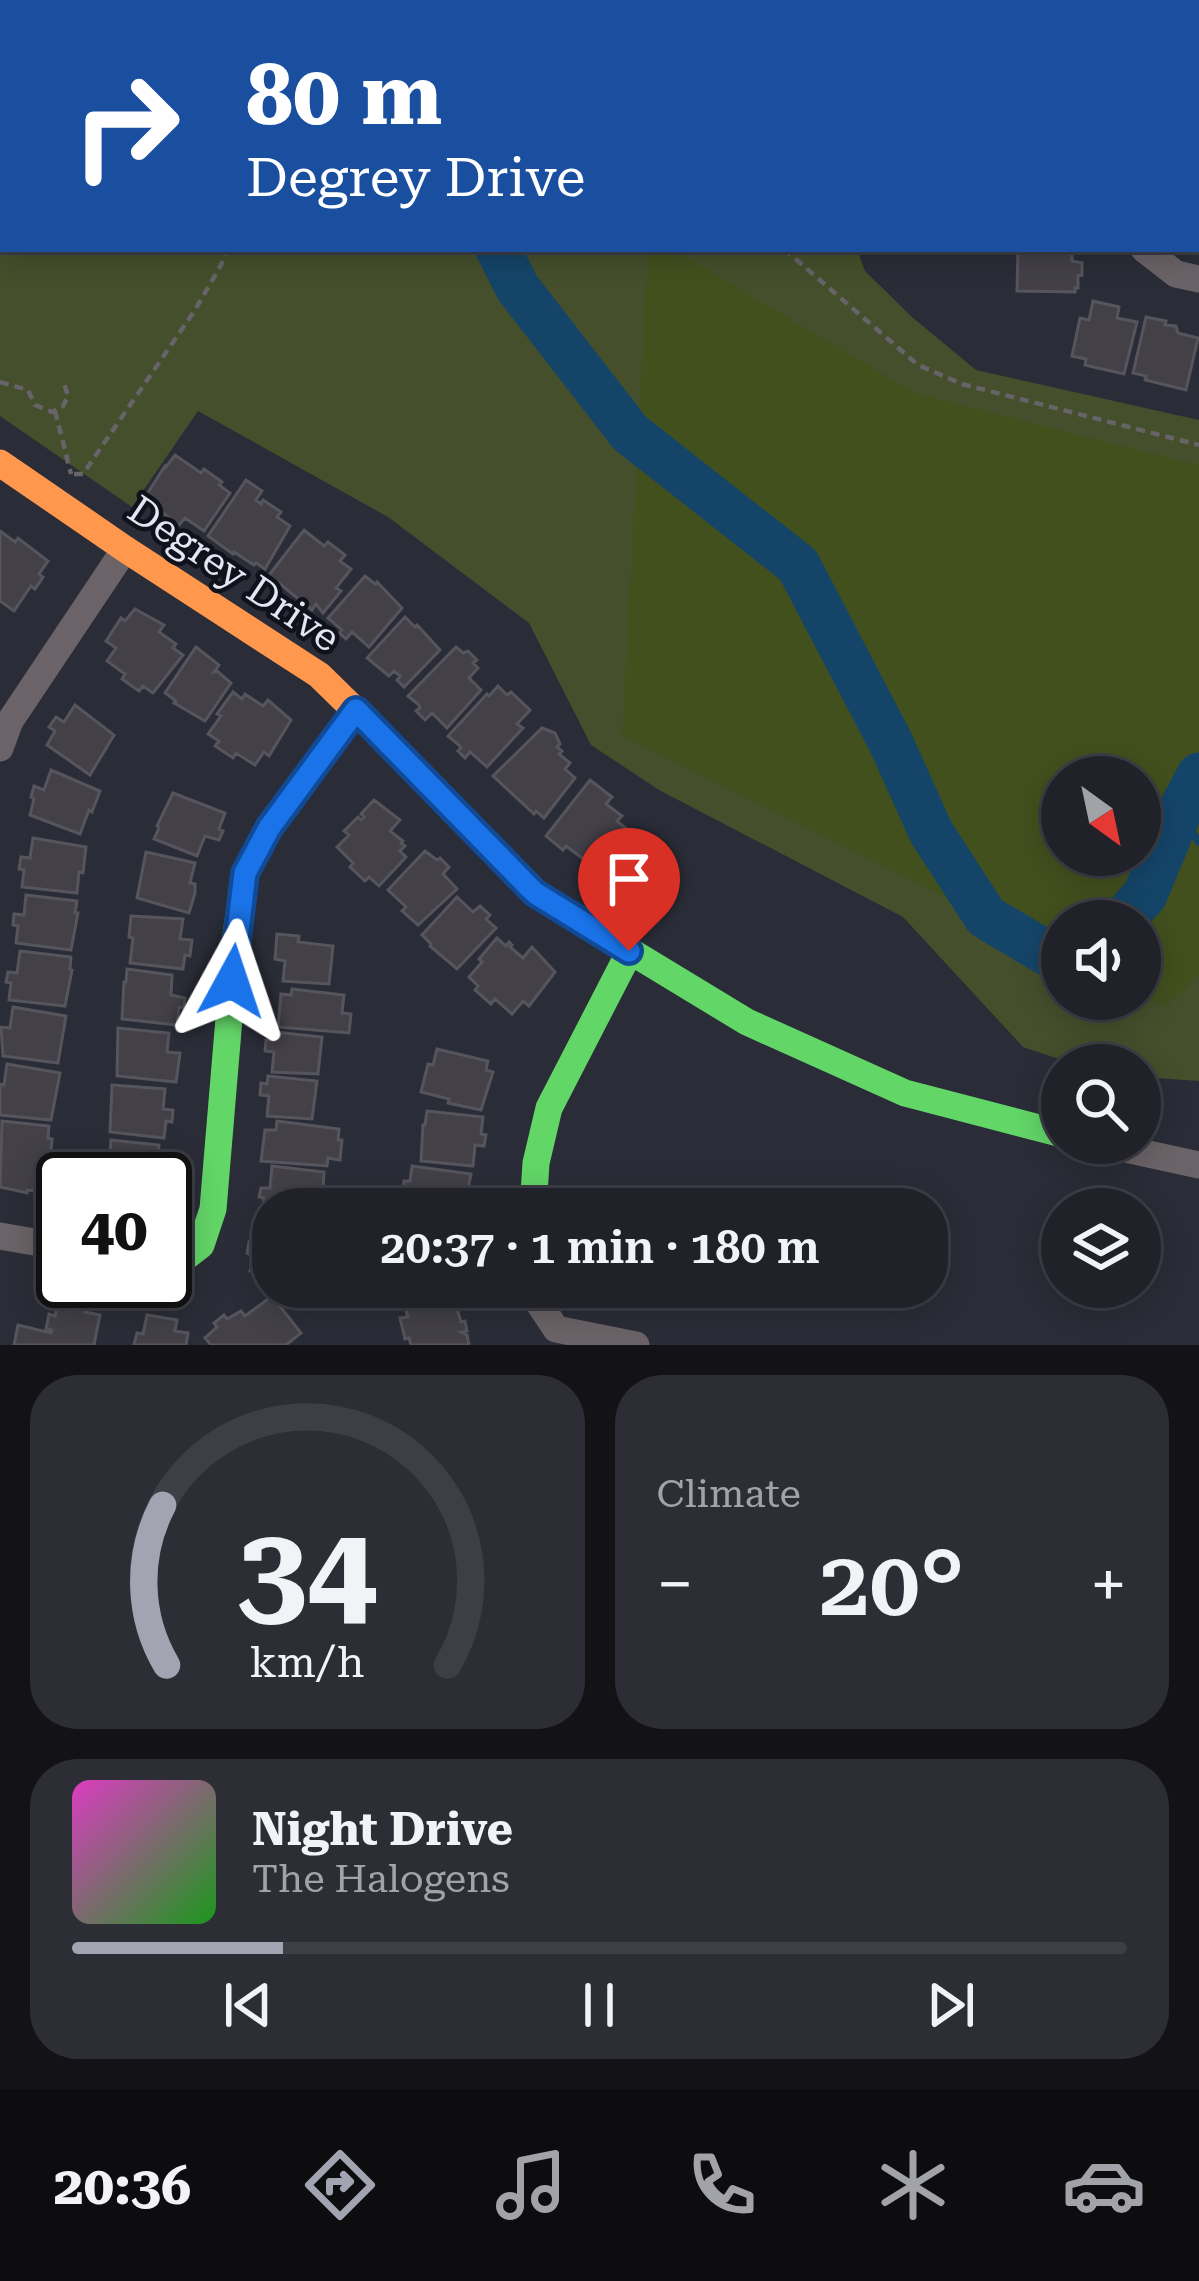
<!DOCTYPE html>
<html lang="en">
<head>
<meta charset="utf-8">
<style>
	body { margin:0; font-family:"Roboto Serif",serif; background:#2d2e35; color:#f1f3f6; height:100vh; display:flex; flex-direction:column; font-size:45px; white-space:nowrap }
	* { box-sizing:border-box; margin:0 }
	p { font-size:39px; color:#a2a3a8 }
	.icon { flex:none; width:66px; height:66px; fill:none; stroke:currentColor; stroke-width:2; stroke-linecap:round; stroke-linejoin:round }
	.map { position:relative; height:1345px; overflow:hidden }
	.panel { display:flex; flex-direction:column; gap:30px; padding:30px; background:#121217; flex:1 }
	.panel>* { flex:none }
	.banner { position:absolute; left:0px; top:0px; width:1200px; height:252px; box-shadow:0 6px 30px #0003,0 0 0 3px #3d3e46; background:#1a4fa0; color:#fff; overflow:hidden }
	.needle { width:78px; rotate:147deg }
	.buttons { position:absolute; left:1041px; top:756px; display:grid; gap:24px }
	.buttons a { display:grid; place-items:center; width:120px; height:120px; border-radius:50%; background:#202129; box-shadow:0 6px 30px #0003,0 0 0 3px #3d3e46; font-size:60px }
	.speed { position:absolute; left:36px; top:1152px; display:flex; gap:24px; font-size:60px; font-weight:700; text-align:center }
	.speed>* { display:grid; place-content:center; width:156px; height:156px; border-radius:50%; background:#202129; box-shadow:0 6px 30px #0003,0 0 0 3px #3d3e46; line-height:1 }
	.speed .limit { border:6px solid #111; border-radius:18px; background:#fff; color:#111 }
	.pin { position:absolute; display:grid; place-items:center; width:102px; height:102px; color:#fff; margin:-123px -51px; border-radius:50% 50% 50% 0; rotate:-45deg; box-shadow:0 0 12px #0007 }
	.pin .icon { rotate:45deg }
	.me { position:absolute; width:132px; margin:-66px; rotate:5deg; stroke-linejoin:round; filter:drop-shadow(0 0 9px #0008) }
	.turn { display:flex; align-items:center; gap:42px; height:252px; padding:0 48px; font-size:54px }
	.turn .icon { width:156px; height:156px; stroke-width:2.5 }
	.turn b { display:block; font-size:84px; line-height:102px }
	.big { font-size:90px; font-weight:600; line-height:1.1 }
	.panel .tile { flex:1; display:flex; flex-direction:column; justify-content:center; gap:18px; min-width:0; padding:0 42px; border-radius:48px; background:#2d2e35 }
	.panel .dial { align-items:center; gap:0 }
	.dial svg { height:312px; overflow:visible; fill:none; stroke:#3d3e46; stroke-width:7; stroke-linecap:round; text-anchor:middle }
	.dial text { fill:#f1f3f6; stroke:none }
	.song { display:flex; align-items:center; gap:36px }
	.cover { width:144px; height:144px; border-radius:18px; background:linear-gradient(135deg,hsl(310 70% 55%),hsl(120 70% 35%)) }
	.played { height:12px; border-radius:6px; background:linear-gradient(90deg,#a2a5b1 20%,#3d3e46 20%) }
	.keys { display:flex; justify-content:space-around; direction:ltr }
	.heat { display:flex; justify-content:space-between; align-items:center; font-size:66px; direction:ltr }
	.panel .tiles { flex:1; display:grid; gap:30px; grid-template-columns:1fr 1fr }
	.tile:last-child { grid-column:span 2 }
	.trip { position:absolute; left:252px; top:1188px; width:696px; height:120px; border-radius:48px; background:#202129; box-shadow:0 6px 30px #0003,0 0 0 3px #3d3e46; font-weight:600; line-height:120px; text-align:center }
	.menu { display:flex; height:192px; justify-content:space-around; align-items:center; background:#0d0d10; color:#a2a3a8 }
	.menu .icon { width:84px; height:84px }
	.menu .current { color:#a2a5b1 }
	.menu b { font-size:54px; color:#f1f3f6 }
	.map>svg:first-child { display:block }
</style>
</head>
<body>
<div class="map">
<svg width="1199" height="1345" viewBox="0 0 1199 1345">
	<rect width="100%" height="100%" fill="#2a2c37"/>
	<path fill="#454f2c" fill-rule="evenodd" d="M0,0H460L466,3H3V249H857L865,271L912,317L976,370L1199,420V1081L1140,1077V1065H1077L1023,1047L903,917L659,790L591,745L529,623L388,517L198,411L132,507L0,416ZM1062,777H1140V855H1062ZM1062,921H1140V999H1062Z"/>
	<path fill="#42501e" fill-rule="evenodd" d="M648,249H672L917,394L1199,465V975L1165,1007L1140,994V921H1062V955L622,736ZM1062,777H1140V855H1062Z"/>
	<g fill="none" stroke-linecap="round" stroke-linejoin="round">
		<path stroke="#144569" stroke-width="8" d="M1179,813L1199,842"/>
		<path stroke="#144569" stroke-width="45" d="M498,249L517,287L630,433L798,565L891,743L931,832L986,917L1062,962
			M1121,921L1145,895L1179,813L1199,775"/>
	</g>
	<path fill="#434048" stroke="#56545c" stroke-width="3" d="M1018,249H1072V261L1082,263V275L1078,276V288H1075V292L1017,291Z
		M1093,301L1119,307L1117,318L1137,322L1124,374L1085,365L1086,359L1072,356L1080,318L1089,320Z
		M1146,317L1166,321L1165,325L1176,326L1178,333L1198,338L1186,390L1145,380L1146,376L1133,373Z
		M175,455L201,473L204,469L222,482L219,485L230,493L204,531L185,518L179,525L144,499L165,466L166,467Z
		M246,480L262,491L256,500L261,504L263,500L281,512L277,517L290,526L265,569L256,563L254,565L234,552L233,554L208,536Z
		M304,530L324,546L328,542L345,555L340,561L351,569L336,588L341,591L323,613L316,604L312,610L269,575Z
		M0,531L15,542L18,538L48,561L39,574L43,577L35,589L31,586L14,611L0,601Z
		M365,576L375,584L377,582L402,608L369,647L352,632L346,639L339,633L342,630L328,618Z
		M135,609L164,625L159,632L176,644L173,648L183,655L153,693L143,686L139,691L122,679L125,674L107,661L116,648L106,641L121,618L125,621Z
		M405,617L415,627L417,625L440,650L404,687L397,680L400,676L394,671L389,676L367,658Z
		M196,647L219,665L214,672L217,671L231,683L205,721L174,703L176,701L165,693Z
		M456,647L463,653L468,651L477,660L473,663L478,668L469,678L481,690L447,728L432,713L425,720L416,711L420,708L418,704L408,696Z
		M498,686L507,695L511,692L530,710L517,724L523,728L487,767L470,752L465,758L458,751L461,748L459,745L448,736L487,694L489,696Z
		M233,692L242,699L245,694L263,706L268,700L291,720L269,756L264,752L255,765L236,753L233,758L215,746L219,741L208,734L221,716L217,714Z
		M75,705L114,735L90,775L47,745L55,731L49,727L56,717L64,722Z
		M542,728L555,733L560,744L557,747L562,751L559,754L570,763L565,769L575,778L544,818L536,811L534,814L493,776Z
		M51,770L100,791L92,812L89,810L80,834L30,815L34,799L31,797L34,786L44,790Z
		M590,780L612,797L606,804L622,816L617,821L628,830L614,848L619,851L602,873L566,846L563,850L546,836Z
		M173,793L225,813L219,829L223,831L219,840L205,836L197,856L154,839L159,828L157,826Z
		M374,800L400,820L390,831L403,841L401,843L405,846L400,851L406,857L379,886L369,877L365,881L350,867L353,863L337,847L349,835L344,831L358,817L361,820L364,817L361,814Z
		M33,838L86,847L83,873L79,872L77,893L22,887L24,870L19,869L21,857L30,858Z
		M425,851L437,860L440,858L449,867L443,874L457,889L418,925L402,911L406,907L388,890Z
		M146,852L195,863L190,883L195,884V893L189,913L137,898Z
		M26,895L77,901L75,913H78L71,950L16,943L18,926L13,925L14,914L24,915Z
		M457,897L473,912L480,906L490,915L486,919L496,928L457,969L430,946L431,944L422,935Z
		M131,916L183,919L180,939L192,940L190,956L185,955L183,969L130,963L133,938L129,937Z
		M277,934L299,936L298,942L333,946L329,984L283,981L285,961L275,959Z
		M497,938L506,946L509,942L512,945L510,947L523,958L532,947L555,972L529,1006L523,1001L512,1014L495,999L491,1004L475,990L478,986L469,977L482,962L479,959Z
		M20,951L71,957L70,969L72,970L65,1006L9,1000L11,983L6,982L8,972L17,973Z
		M127,969L172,975L171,995L185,998L184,1008L179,1007L177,1025L122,1019L124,982H126Z
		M292,989L344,995L342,1013L351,1014L349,1033L278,1027L281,994L291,995Z
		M13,1007L66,1016L58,1063L3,1056L1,1027L10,1028Z
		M118,1028L169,1033L167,1052L180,1053L176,1082L117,1076Z
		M275,1032L322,1037L318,1074L272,1072L274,1052L265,1051L266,1040H274Z
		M437,1049L488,1061L486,1070L493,1072L481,1110L448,1103L449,1099L421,1092L428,1064L433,1065Z
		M7,1064L60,1073L51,1120L0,1115V1084L4,1085Z
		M268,1076L317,1081L312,1119L267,1116L269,1096L260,1095L261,1083L267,1084Z
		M112,1085L165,1089L163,1109L173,1110L172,1122L166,1121L164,1138L110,1132Z
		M427,1111L483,1117L481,1134L486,1135L484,1146L475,1145L473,1166L421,1161L423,1125H425Z
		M2,1121L49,1126L48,1138L52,1139L50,1161H46L42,1192L27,1190V1193L0,1187Z
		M277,1121L339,1129L338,1140H342L340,1160L328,1158L327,1166L261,1161L265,1130H276Z
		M111,1140L159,1145L156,1179H106L107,1174H103L106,1151L110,1152Z
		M272,1166L324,1172L322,1209H273V1217L262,1216L264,1198L259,1197L261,1188H270Z
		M412,1166L471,1174L464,1209H401L404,1181H410Z
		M261,1222L273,1224V1273L250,1271L254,1256L247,1253L249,1242L258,1244Z
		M451,1288L461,1322L465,1321L467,1331L461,1332L467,1335L469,1345H411L409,1338L405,1339L400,1318L408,1317L404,1304L426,1299L425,1294Z
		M272,1296L301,1333L286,1345H211L205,1338L217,1327L214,1323L224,1315L227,1319L241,1311L245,1316Z
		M76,1302L87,1304L85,1312L100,1315L94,1345H14L18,1325L51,1333L52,1330L46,1329L49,1314L55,1316L58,1303L75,1306Z
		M147,1315L177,1320L175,1331L188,1333L186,1345H134L137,1333L143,1334Z"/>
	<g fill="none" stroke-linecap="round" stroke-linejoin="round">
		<path stroke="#686369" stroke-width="4.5" stroke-dasharray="9 6" stroke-linecap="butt" d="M431,0L435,3
			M179,3L180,0
			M784,249L918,365L962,384L1199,445
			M0,382L28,390L35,405L52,412L63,406L68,396L63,380
			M55,411L71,474
			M74,474H83L195,310L221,265L227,249"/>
		<path stroke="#6b6367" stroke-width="27" d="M606,3V0
			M887,3V0
			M1158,3V0
			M1144,249L1176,274L1199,279
			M0,748L10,721L125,549
			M1098,1143L1199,1165
			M0,1236L63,1247
			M528,1287L556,1329L636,1345"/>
		<path stroke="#63d668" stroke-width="27" d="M416,770L535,893L630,951L549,1108L536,1163L533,1209
			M630,951L747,1022L905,1093L1062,1134
			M165,1264L174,1266L201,1245L213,1209L236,935L245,873L269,828L356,710"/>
		<path stroke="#ff974d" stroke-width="27" d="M0,463L125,549L319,675L416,770"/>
	</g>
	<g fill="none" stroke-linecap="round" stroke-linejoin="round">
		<g stroke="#114b97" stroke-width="30">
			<path id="route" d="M232,981L245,873L269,828L356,710L535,893L629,951"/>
		</g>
		<use href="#route" stroke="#1a73e8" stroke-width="21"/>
	</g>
	<g text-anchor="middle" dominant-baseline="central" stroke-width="9" stroke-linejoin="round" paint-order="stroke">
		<g font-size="39" fill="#e3e6f3" stroke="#10121b">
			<text transform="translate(234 574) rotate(34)">Degrey Drive</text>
		</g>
	</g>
</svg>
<div class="buttons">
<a><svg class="needle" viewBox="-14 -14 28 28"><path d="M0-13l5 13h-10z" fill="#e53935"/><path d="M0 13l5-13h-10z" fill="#a2a3a8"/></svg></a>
<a><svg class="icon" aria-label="sound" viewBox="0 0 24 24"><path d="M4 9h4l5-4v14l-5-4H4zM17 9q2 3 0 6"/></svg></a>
<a><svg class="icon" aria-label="search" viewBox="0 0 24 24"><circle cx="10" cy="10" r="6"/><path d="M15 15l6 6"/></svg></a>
<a><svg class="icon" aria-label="layers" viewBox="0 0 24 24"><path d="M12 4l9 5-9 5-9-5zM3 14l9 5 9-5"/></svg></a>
</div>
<div class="speed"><div class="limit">40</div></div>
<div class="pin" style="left:629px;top:951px;background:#d93025"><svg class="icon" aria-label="arrive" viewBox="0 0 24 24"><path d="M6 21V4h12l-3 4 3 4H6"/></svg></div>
<svg class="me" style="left:232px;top:981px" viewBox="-20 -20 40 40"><path d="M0-17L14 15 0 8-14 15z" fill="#1a73e8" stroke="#fff" stroke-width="4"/></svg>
<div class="trip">20:37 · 1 min · 180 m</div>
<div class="banner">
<div class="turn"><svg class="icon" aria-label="right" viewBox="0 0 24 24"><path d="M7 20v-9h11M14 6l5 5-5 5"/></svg><div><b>80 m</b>Degrey Drive</div></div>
</div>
</div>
<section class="panel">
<div class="tiles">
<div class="tile dial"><svg viewBox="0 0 100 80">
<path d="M14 69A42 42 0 1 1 86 69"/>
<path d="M14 69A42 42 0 0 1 13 28" stroke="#a2a5b1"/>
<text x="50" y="56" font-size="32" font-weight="700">34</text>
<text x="50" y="72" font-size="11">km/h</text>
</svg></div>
<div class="tile"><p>Climate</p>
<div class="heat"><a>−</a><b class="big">20°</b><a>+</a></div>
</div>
<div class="tile">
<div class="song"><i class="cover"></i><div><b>Night Drive</b><p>The Halogens</p></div></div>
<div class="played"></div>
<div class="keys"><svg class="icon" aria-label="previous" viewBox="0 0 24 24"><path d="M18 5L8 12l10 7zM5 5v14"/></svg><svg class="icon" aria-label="pause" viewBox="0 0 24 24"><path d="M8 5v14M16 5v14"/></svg><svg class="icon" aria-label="next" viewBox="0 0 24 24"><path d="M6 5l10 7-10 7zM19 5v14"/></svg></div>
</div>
</div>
</section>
<nav class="menu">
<b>20:36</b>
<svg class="icon current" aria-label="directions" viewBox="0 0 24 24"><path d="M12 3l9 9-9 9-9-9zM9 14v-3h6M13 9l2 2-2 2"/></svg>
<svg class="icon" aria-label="music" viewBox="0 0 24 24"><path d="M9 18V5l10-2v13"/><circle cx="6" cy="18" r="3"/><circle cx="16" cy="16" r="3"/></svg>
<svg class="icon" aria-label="phone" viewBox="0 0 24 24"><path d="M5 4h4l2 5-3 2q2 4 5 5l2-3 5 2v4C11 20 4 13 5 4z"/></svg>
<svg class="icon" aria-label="climate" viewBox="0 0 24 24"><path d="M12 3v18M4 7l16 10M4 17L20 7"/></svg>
<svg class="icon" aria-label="car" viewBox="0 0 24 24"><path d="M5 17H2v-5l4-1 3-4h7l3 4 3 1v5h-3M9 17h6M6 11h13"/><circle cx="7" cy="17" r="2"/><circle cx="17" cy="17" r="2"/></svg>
</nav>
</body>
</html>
